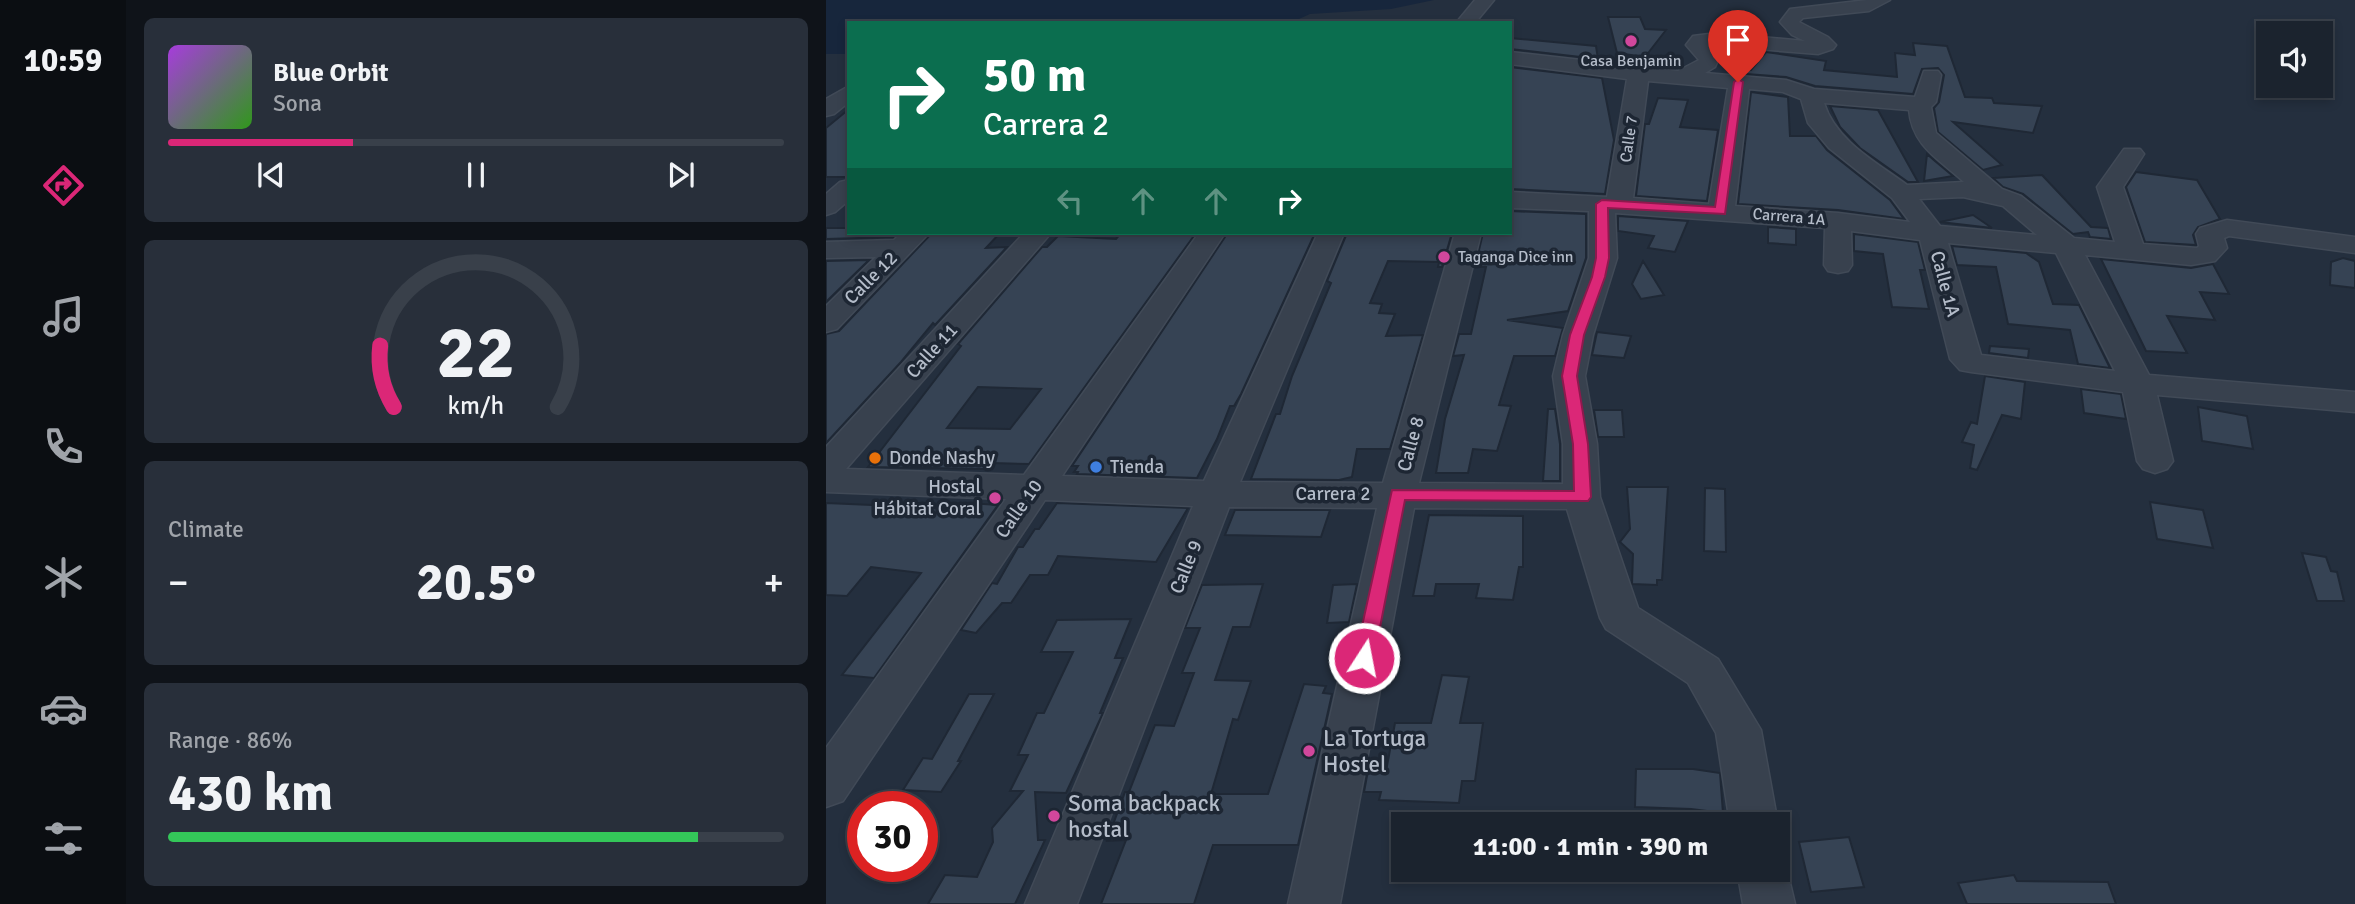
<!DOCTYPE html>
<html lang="en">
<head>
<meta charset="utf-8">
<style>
	body { margin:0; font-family:Signika,sans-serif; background:#282f3a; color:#f1f3f6; height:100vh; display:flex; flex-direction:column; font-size:26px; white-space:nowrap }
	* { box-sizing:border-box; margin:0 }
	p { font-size:23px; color:#a0a4aa }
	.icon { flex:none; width:38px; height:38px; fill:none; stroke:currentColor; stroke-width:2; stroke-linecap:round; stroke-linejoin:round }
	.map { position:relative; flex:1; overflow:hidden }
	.details { display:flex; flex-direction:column; gap:18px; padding:18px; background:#0f1319; width:700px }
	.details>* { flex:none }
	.guide { position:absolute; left:21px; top:21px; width:665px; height:214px; border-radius:0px; box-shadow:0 4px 10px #0003,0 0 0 2px #39404a; background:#0b6e4f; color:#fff; overflow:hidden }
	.controls { position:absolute; left:1430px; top:21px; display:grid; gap:14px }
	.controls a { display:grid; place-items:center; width:77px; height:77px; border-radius:0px; background:#1b232e; box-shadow:0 4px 10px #0003,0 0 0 2px #39404a; font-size:35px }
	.speed { position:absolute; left:21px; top:791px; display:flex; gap:14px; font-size:35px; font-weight:700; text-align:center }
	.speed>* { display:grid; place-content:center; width:91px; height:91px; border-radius:50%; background:#1b232e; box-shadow:0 4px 10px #0003,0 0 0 2px #39404a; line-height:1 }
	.speed .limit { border:10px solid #d22; background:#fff; color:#111 }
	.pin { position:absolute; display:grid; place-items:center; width:60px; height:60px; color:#fff; margin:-72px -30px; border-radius:50% 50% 50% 0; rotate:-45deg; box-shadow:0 0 7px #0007 }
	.pin .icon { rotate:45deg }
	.me { position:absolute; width:77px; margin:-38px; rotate:11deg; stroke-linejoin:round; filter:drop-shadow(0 0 5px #0008) }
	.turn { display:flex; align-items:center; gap:24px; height:147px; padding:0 21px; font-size:32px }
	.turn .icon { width:91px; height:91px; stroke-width:2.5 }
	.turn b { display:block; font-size:49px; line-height:60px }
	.lanes { display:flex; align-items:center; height:66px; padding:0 21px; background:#0003; justify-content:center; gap:35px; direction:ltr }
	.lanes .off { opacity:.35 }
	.big { font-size:52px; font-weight:700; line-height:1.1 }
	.details .widget { flex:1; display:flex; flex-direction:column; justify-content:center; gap:10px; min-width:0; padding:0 24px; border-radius:10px; background:#282f3a }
	.details .dial { align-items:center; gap:0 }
	.dial svg { height:182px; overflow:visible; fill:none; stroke:#39404a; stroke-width:7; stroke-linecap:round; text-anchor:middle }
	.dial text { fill:#f1f3f6; stroke:none }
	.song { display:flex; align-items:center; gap:21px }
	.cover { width:84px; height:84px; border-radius:10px; background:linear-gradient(135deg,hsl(280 70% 55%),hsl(110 70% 35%)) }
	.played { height:7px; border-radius:4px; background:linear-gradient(90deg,#db2777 30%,#39404a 30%) }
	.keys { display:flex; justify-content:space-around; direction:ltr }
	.heat { display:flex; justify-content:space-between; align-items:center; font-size:38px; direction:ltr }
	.charge { height:10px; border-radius:5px; background:linear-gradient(90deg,#34c759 86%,#39404a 0) }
	.trip { position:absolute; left:565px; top:812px; width:399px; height:70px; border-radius:0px; background:#1b232e; box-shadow:0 4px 10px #0003,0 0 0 2px #39404a; font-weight:700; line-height:70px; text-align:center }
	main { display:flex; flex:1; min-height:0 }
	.tabs { display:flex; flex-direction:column; width:126px; justify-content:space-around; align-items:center; background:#0b0e12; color:#a0a4aa }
	.tabs .icon { width:49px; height:49px }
	.tabs .active { color:#db2777 }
	.tabs b { font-size:32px; color:#f1f3f6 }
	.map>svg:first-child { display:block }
</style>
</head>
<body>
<main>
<nav class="tabs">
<b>10:59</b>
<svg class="icon active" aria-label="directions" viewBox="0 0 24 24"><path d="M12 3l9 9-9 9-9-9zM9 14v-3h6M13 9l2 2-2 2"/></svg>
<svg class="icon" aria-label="music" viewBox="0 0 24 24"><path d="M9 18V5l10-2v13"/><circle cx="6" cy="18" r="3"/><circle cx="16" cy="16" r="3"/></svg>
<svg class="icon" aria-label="phone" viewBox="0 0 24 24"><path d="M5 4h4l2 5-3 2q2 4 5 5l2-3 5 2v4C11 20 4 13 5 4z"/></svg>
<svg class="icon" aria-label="climate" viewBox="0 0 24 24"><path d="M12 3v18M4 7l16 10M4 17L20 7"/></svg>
<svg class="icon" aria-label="car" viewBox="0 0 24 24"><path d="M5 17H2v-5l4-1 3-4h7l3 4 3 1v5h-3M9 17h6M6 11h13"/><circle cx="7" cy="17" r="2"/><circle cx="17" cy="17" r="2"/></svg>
<svg class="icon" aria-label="filters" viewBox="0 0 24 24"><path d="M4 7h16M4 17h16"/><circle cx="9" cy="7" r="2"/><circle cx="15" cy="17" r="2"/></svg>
</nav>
<section class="details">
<div class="widget">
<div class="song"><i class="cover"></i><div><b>Blue Orbit</b><p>Sona</p></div></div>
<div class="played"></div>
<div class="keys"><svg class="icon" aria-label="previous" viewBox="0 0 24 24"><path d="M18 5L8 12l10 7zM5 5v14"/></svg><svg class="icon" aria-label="pause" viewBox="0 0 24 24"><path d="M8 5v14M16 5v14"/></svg><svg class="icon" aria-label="next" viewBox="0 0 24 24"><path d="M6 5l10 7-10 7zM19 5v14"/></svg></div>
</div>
<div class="widget dial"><svg viewBox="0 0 100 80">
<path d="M14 69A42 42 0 1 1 86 69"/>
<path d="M14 69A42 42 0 0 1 8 42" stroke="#db2777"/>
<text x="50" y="56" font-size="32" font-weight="700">22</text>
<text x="50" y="72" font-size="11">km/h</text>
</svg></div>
<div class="widget"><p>Climate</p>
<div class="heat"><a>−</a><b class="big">20.5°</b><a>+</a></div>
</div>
<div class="widget"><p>Range · 86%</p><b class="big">430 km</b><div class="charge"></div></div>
</section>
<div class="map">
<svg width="1529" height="904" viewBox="0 0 1529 904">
	<rect width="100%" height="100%" fill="#242f3e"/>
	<path fill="#17263c" d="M0,0H608L565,9L484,14L464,23H23V54H0Z"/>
	<path fill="#364354" stroke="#1f2835" stroke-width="2" fill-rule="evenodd" d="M782,17H814L819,29L840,30L819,57L791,53Z
		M684,38L770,46L772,59L684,49Z
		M1087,43L1121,46L1139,97L1166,98L1168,103L1216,106L1207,133L1127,122L1176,165L1157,170L1112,132L1108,108L1113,102L1118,75L1112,68L1096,69L1087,94L989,86L960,77L907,73L904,68L925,70L940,52L1000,61L998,70L1071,77L1069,53L1089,55Z
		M684,67L776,78L788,140L779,194L684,189Z
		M925,92L962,97L964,136H990L1001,150L1064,200L1078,219L1012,210L912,204Z
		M832,98L862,100L854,127L892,130L881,201L810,196L819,124H823Z
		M1004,106L1052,110L1092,182H1082L1034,148L1014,127Z
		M23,109V177H0V128Z
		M1101,154L1109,161L1127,176L1098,181Z
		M1310,172L1371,180L1394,219L1372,227L1367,235L1370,245L1319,242L1300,187Z
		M1216,175L1265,227L1282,228L1285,239L1264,237L1262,232L1247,234L1197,194L1177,187L1167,178Z
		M684,211L760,214V258L742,311L681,320L737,328L729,356H688L673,405L685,406L671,451L647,449L642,473H610L619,419L638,355L627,356L633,334H645L660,267H649L657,233H684Z
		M1147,215L1166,228L1114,222Z
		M792,216L862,221L849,252L822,248L828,236L792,231Z
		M942,227L970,229V245L942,243Z
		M0,228H23V233H72L67,237L0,239Z
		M106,233H174L160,248L181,247L109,325L107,323L75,362L0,443V334L13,331Z
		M295,233H370L203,464L166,463L162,469L42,467L135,346L132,344L216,247H221L232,236L290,239ZM152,387L215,389L184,429L121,428Z
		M412,233H489L415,394L408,406H404L391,439L371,478L251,474L252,472H248L252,466H246L401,234Z
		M521,233L592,235L593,233H626L616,267H612L613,262L562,261L544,303L556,304L553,313L569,314L560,336L597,335L564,449H531L526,477L513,480L425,479L450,414H454L466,376L505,283L501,281Z
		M1028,234L1092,242L1099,270H1094L1103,309L1066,307L1057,254L1028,251Z
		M1126,246L1200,253L1213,262L1227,304L1253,305L1284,368L1252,364L1244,330L1182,324L1170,267L1131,265Z
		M1517,258L1529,261V288L1504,285L1505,262Z
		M1275,259L1365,268L1387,264L1403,294L1374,292L1389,320L1341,316L1361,353L1320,351Z
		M43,260L0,302V261Z
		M817,261L838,295L815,299L806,284Z
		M771,332L805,336L798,358L766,355Z
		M1164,346L1203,349L1202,358L1163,353Z
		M1159,376L1199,382L1195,419L1176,415L1151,470L1144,468L1148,445L1136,442L1145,422L1151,424Z
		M1255,389L1295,394L1300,419L1258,413Z
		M1372,407L1421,416L1427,449L1376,441Z
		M722,409H729L734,444V481H717Z
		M768,410H796L798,437H772Z
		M801,487H842L836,580H831V585L806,584L807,554L794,542L804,529Z
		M879,488L899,489L900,552L878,551Z
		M1324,502L1377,510L1387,548L1331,539Z
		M0,503L138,509L143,503L172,505L48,678L16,675L95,573L45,567L21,596L0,595Z
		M231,503L362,508L330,562L232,556L222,575H204L185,603H176L150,633L135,630L166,583L171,584L192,547H197L209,529H213Z
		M409,510H504L495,537L399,535Z
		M603,515L697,516V567H693L687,600L650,598L653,584H610L608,596H587Z
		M1476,553L1500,557L1505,571L1511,572L1518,601H1491Z
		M437,584L424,627H407L389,680L425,681L412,720L407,719L385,794H442L478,684L500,686L497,693L506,694L472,845H387L368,904H275L300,840L281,841L299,792H303L329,725L348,726L368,673H356L374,628H359L376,585Z
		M531,584L523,622L501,623L507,585Z
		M305,619L289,658H297L274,713H277L240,793L209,792L212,840H219L189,904H102L119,875L151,877L167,842L166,828L197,791H184L202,755H192L211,713H218L247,652H215L231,620Z
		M616,675L643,677L634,723H657L649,781H636L633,803L553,800L555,792H538L543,765L561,766L569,723H605Z
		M143,694H168L132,761H135L115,792L77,790L97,758L106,759Z
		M810,769H867L894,773L897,813L865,809L809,807Z
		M1023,837L1038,887L985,892L973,842Z
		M1188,875L1191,881L1282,882L1290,904H1141L1132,883Z"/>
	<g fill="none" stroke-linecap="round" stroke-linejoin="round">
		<g stroke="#414a57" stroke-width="3">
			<path id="minor" d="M649,0H668L649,23H630Z
				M1041,0H1064L1043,11L977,18L973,22L1002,37L1010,45L1007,49L992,54L883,45L894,56L889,67L879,73L960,80L988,89L1089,97L1098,71H1112L1115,75L1110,102L1105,107L1110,133L1176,189L1195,196L1248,238L1289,242L1271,187L1298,149H1314L1318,154L1297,187L1317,244L1371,248L1373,246L1370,234L1374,228L1401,220L1529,237V253L1403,236L1398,238L1401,248L1389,261L1365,265L1259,255L1323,375L1529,392V412L1331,395L1347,461L1341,469L1329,473L1317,469L1311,461L1297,392L1145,372L1134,370L1124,359L1094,240L1025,231L1026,265L1022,271L1012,273L1002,271L998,265L999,228L789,213L791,258L767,335L759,376L771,444L774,497L812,608L892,659L935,730L952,824V825L904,824L890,733L862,683L780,629L774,618L741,509L588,508L514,904H462L551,508L403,507L251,904H199L367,506L219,500L17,801L0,807V748L180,499L0,492V447L198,233H225L20,469L198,475L373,233H399L236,476L378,481L492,233H518L414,482L557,483L629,233H655L593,483L737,484V444L727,376L737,335L763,258V211L684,208V192L781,197L801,79L684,64V52L852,71L873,60L860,45L867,36L891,33L979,41L966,35L954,22L964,9ZM822,81L902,88L883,204L807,198ZM923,89L957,92L975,99L982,123L1003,148L1066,198L1084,222L1012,213L909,206ZM998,103L1083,110C1086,146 1113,159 1138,182L1081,185C1050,162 1010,141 998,103ZM1137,197L1177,206L1211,235L1114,226L1093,199ZM1122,243L1230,253L1289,371L1155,355Z
				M23,86V102L8,114L0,116V99Z
				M23,180V200L9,212L0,215V194L14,182Z
				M75,233H103L11,329L0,332V306L50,257L0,258V242L68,240Z
				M952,852L961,870L969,904H917L911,870H952Z"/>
		</g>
		<use href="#minor" fill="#38414e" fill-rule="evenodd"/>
	</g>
	<path fill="#db2777" stroke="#8e194d" stroke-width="2" d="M912,79L917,82L899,214L782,208L783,258L779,277L758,335L751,376L762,444L765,497L762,501L579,500L548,658L545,664L538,666L531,664L529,658L566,490L748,491L747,444L736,376L744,335L766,277L770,258V204L776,200L889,207L908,82Z"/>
	<g fill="#d1479c" stroke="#1d2633" stroke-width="2.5">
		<circle cx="805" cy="41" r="7"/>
		<circle cx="618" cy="257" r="7"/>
		<circle cx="169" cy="498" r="7"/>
		<circle cx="483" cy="751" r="7"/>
		<circle cx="228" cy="816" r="7"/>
	</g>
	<circle fill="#e8710a" stroke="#1d2633" stroke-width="2.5" cx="49" cy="458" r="7"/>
	<circle fill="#3f7fe0" stroke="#1d2633" stroke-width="2.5" cx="270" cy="467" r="7"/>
	<g text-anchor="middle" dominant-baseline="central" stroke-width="7" stroke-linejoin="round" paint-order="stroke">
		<g font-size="16" fill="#b4bcc9" stroke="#1d2633">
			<text x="805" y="61">Casa Benjamin</text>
			<text x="632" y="257" text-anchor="start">Taganga Dice inn</text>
		</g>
		<g font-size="16" fill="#b4bcc9" stroke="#1d2633">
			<text transform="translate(803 139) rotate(-82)">Calle 7</text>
			<text transform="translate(963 217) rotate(5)">Carrera 1A</text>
		</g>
		<g font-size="19" fill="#b4bcc9" stroke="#1d2633">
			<text transform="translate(45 278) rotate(-45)">Calle 12</text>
			<text transform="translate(1119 284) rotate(75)">Calle 1A</text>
			<text transform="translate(106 351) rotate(-48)">Calle 11</text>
			<text transform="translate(585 444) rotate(-75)">Calle 8</text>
			<text x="507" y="494">Carrera 2</text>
			<text transform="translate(193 509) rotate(-55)">Calle 10</text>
			<text transform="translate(360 567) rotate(-68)">Calle 9</text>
		</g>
		<g font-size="19" fill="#b4bcc9" stroke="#1d2633" text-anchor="start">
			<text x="63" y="458">Donde Nashy</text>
			<text x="284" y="467">Tienda</text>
			<text x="155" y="487" text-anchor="end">Hostal<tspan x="155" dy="22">Hábitat Coral</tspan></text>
		</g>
		<g font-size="23" fill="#b4bcc9" stroke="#1d2633" text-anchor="start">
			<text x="497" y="738">La Tortuga<tspan x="497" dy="26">Hostel</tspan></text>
			<text x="242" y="803">Soma backpack<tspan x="242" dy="26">hostal</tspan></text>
		</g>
	</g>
</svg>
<div class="controls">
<a><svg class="icon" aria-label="sound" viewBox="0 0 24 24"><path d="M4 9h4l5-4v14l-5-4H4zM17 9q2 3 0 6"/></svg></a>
</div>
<div class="speed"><div class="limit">30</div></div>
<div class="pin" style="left:912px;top:82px;background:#d93025"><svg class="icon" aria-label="arrive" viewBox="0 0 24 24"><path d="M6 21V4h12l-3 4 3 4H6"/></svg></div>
<svg class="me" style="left:538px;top:658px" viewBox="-20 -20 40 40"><circle r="17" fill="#db2777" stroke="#fff" stroke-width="3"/><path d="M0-11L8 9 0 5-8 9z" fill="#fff"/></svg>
<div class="trip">11:00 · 1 min · 390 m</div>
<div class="guide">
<div class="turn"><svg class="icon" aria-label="right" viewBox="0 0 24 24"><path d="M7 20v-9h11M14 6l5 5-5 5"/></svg><div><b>50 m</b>Carrera 2</div></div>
<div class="lanes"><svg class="icon off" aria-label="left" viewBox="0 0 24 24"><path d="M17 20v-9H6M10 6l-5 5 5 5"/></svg><svg class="icon off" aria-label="ahead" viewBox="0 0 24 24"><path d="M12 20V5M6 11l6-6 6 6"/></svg><svg class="icon off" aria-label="ahead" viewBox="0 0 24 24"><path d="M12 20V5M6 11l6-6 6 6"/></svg><svg class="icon" aria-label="right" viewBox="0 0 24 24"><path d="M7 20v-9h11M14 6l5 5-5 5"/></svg></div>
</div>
</div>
</main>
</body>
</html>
